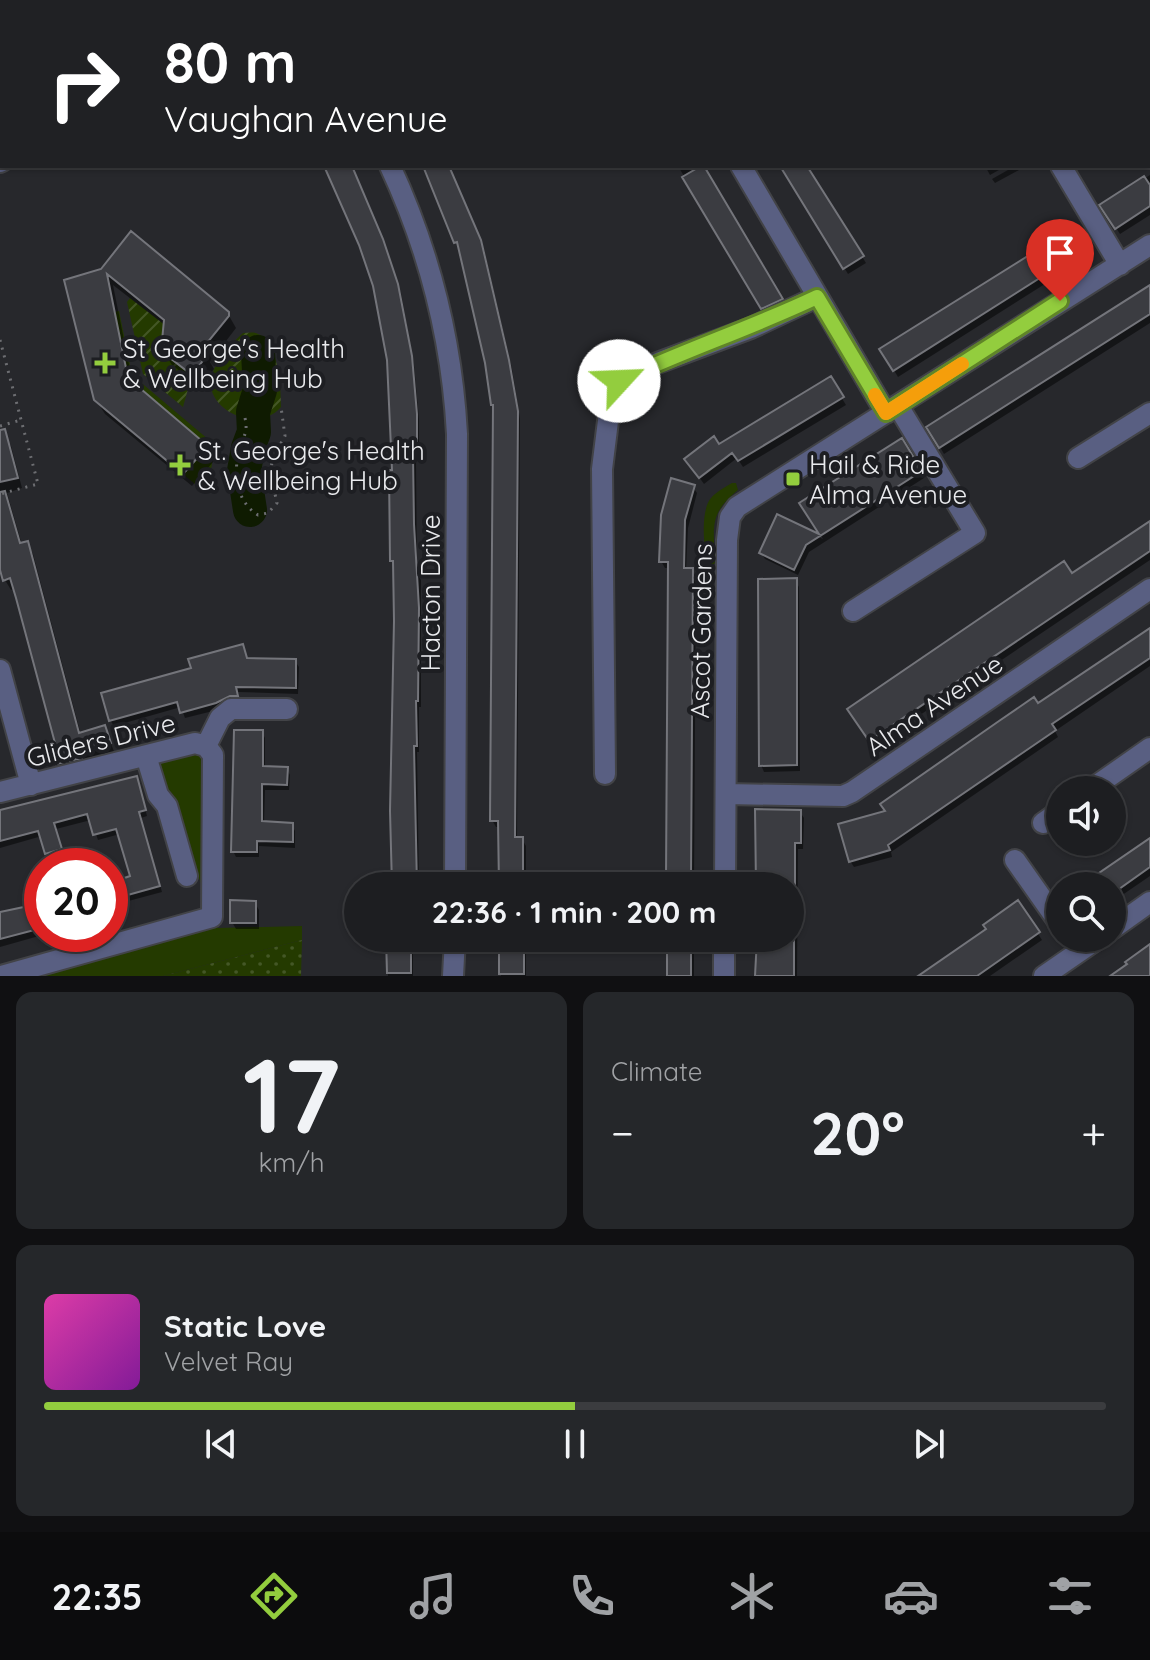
<!DOCTYPE html>
<html lang="en">
<head>
<meta charset="utf-8">
<style>
	body { margin:0; font-family:Quicksand,sans-serif; background:#25272a; color:#f1f3f6; height:100vh; display:flex; flex-direction:column; font-size:30px; white-space:nowrap }
	* { box-sizing:border-box; margin:0 }
	p { font-size:26px; color:#a0a2a5 }
	.icon { flex:none; width:44px; height:44px; fill:none; stroke:currentColor; stroke-width:2; stroke-linecap:round; stroke-linejoin:round }
	.map { position:relative; height:976px; overflow:hidden }
	.details { display:flex; flex-direction:column; gap:16px; padding:16px; background:#101012; flex:1 }
	.details>* { flex:none }
	.banner { position:absolute; left:0px; top:0px; width:1150px; height:168px; box-shadow:0 2px 6px #0004,0 0 0 2px #3b3c3f; background:#202124; color:#fff; overflow:hidden }
	.fabs { position:absolute; left:1046px; top:776px; display:grid; gap:16px }
	.fabs a { display:grid; place-items:center; width:80px; height:80px; border-radius:50%; background:#1d1e21; box-shadow:0 2px 6px #0004,0 0 0 2px #3b3c3f; font-size:40px }
	.speed { position:absolute; left:24px; top:848px; display:flex; gap:16px; font-size:40px; font-weight:700; text-align:center }
	.speed>* { display:grid; place-content:center; width:104px; height:104px; border-radius:50%; background:#1d1e21; box-shadow:0 2px 6px #0004,0 0 0 2px #3b3c3f; line-height:1 }
	.speed .limit { border:12px solid #d22; background:#fff; color:#111 }
	.pin { position:absolute; display:grid; place-items:center; width:68px; height:68px; color:#fff; margin:-82px -34px; border-radius:50% 50% 50% 0; rotate:-45deg; box-shadow:0 0 8px #0007 }
	.pin .icon { rotate:45deg }
	.me { position:absolute; width:88px; margin:-44px; rotate:65deg; stroke-linejoin:round; filter:drop-shadow(0 0 6px #0008) }
	.turn { display:flex; align-items:center; gap:28px; height:168px; padding:0 32px; font-size:36px }
	.turn .icon { width:104px; height:104px; stroke-width:2.5 }
	.turn b { display:block; font-size:56px; line-height:68px }
	.big { font-size:60px; font-weight:700; line-height:1.1 }
	.details .card { flex:1; display:flex; flex-direction:column; justify-content:center; gap:12px; min-width:0; padding:0 28px; border-radius:16px; background:#25272a }
	.details .dial { align-items:center; gap:0 }
	.dial b { font-size:104px; line-height:1 }
	.song { display:flex; align-items:center; gap:24px }
	.cover { width:96px; height:96px; border-radius:12px; background:linear-gradient(135deg,hsl(320 70% 55%),hsl(290 70% 35%)) }
	.played { height:8px; border-radius:4px; background:linear-gradient(90deg,#93cd3e 50%,#3b3c3f 50%) }
	.keys { display:flex; justify-content:space-around; direction:ltr }
	.heat { display:flex; justify-content:space-between; align-items:center; font-size:44px; direction:ltr }
	.details .tiles { flex:1; display:grid; gap:16px; grid-template-columns:1fr 1fr }
	.card:last-child { grid-column:span 2 }
	.trip { position:absolute; left:344px; top:872px; width:460px; height:80px; border-radius:40px; background:#1d1e21; box-shadow:0 2px 6px #0004,0 0 0 2px #3b3c3f; font-weight:700; line-height:80px; text-align:center }
	.tab-bar { display:flex; height:128px; justify-content:space-around; align-items:center; background:#0c0c0d; color:#a0a2a5 }
	.tab-bar .icon { width:56px; height:56px }
	.tab-bar .active { color:#93cd3e }
	.tab-bar b { font-size:36px; color:#f1f3f6 }
	.map>svg:first-child { display:block }
</style>
</head>
<body>
<div class="map">
<svg width="1150" height="976" viewBox="0 0 1150 976">
	<defs>
		<pattern id="park-dots" width="8" height="8" patternUnits="userSpaceOnUse" patternTransform="scale(2)"><rect width="8" height="8" fill="#243a00"/><path d="M2 2h.1M6 6h.1" fill="none" stroke="#445726" stroke-width="1.8" stroke-linecap="round"/></pattern>
		<pattern id="garden-furrows" width="10" height="10" patternUnits="userSpaceOnUse" patternTransform="scale(2)"><rect width="10" height="10" fill="#243a00"/><path d="M-1 1l2-2M0 10L10 0M9 11l2-2" fill="none" stroke="#445726"/></pattern>
	</defs>
	<rect width="100%" height="100%" fill="#27282c"/>
	<path fill="#243a00" d="M119,311L132,375L215,445L208,488L201,489L183,474L208,446L128,378L115,312Z
		M732,483H736L738,490C708,515 714,526 715,563L710,567C703,554 700,510 711,498C716,492 725,487 732,483Z
		M193,750L205,756L204,892L157,761Z
		M214,923L218,928L302,926V940L163,976H25Z"/>
	<path fill="url(#park-dots)" d="M302,940L301,976H163Z"/>
	<path fill="url(#garden-furrows)" d="M130,298L164,324L192,375L183,407L143,374L127,302Z
		M243,333C247,333 252,332 256,333C279,341 281,387 281,407C256,436 201,407 212,374C218,358 231,344 243,333Z"/>
	<path fill="#0007" d="M209,0H285V1L205,2Z
		M463,0H519L458,2Z
		M683,0H707L708,2H685Z
		M897,0H921L922,2H898Z
		M994,0H1018L1019,2H995Z
		M2,96V130L0,131V97Z
		M333,166H350L386,248L401,293L414,365L419,419V461H416L417,574L421,580V707H419V752H417L419,886H393L395,567L392,560L394,472L385,330L363,250Z
		M422,166H448L484,249L512,369L520,419L517,839H522L526,846V886H501L500,827H496L492,820L495,409L460,249Z
		M678,166H702L785,306L766,315Z
		M782,166H807L866,263L848,274Z
		M985,166H1006L990,175Z
		M1015,166L1019,170L995,183L992,179Z
		M1150,175V215L1120,234L1102,206Z
		M1071,232L1086,258L898,377L882,350Z
		M102,270L228,314L236,328L210,362L214,369L200,387L172,365L163,351L166,326L113,285L133,385L207,447L214,461L192,486L105,414L96,400Z
		M1150,287V323L944,454L929,428Z
		M830,379L846,405L743,467L737,458L704,484L691,466Z
		M5,435L11,446L22,488L7,493L22,545L27,543L33,554L81,735L105,728L115,754L64,774L53,745L57,744L15,589L11,590L5,580L0,562V437Z
		M901,440L924,478L809,552L798,575L765,559L761,553L778,517L823,539L802,504Z
		M693,487L697,493L688,528L686,570H692L696,577L694,886H669L670,568H665L661,561Z
		M1150,523V560L874,746L854,716Z
		M795,580L799,587L800,771L764,772L761,765Z
		M1150,630V666L1055,731L1058,737L891,852L892,857L854,867L850,861L887,812Z
		M242,646L248,660L295,661L299,667L298,694L238,692L240,702L221,709L185,718L181,707L114,726L110,720L193,670Z
		M262,732L265,738V769H287L290,775L289,790H265L264,823L292,825L295,831V848L259,846V857H236L233,851Z
		M139,784L147,816L141,818L162,892L121,903V906L110,909V885L133,878L120,834L98,840L91,820L56,829L64,855L50,860L42,836L0,848V813Z
		M800,812L804,818L803,849H798L797,976H758L759,938H790V886H759Z
		M1150,840V876L1115,900L1112,895V886H1073L1082,880L1086,884Z
		M255,903L259,910V929H236L232,922Z
		M1018,903L1042,940L990,976H922L988,930Z
		M42,905V934H46L0,947V914L16,912Z
		M388,938H413V976H388Z
		M501,938H526V976H501Z
		M669,938H694V976H669Z"/>
	<g fill="none" stroke-linecap="round" stroke-linejoin="round">
		<path stroke="#0f1b01" stroke-width="34" d="M250,510L244,471L248,448L254,432L253,412L260,390L258,352"/>
	</g>
	<path fill="#3b3c41" stroke="#74757b" stroke-width="2" d="M324,166H352L383,239L398,284L412,356L417,414V455H413L414,524L419,608L418,701H416L417,746H414L417,886H392L390,811L394,621L393,561H390L389,470H392L387,360L373,286L359,245Z
		M423,166H449L481,240L509,360L518,411L515,837H523V886H499L498,821H490L493,405H491L485,363L457,242L454,243Z
		M701,166H704L783,299L761,309L682,177Z
		M780,166H807L864,256L843,269Z
		M1144,176L1150,185V206L1115,229L1099,205Z
		M1071,229L1084,250L893,371L879,349Z
		M131,231L229,312V316L202,349L208,354L192,375L161,351L164,320L107,274L128,378L208,446L183,474L94,400L64,280L101,269Z
		M1150,285V314L939,448L926,427Z
		M831,376L844,397L738,461L732,453L699,478L684,459L714,436L719,444Z
		M5,429L18,478L0,482V430Z
		M902,438L922,471L806,545L794,570L759,553L777,514L819,534L799,503Z
		M671,478L695,485L685,520L684,568H693L691,878H666L668,562H659L661,515Z
		M5,491L20,543L28,541L79,733L105,725L111,743L80,753L82,758L56,764L51,744L55,743L16,598L10,578L3,581L0,570V492Z
		M1150,521V551L869,741L847,709L1064,561L1072,573Z
		M797,578V765L759,766L758,579Z
		M1150,628V658L1052,724L1056,730L888,845L890,850L849,862L838,824L885,811L880,804L999,721L1034,697L1038,703Z
		M243,644L247,658L296,659V688L236,687L238,696H230L216,703L180,713L177,702L109,721L101,693L191,668L188,659Z
		M234,730H263V766L288,767L287,785L262,784V821L293,823V842L257,841V852H231Z
		M137,776L146,810L139,812L160,886L110,900V883L130,876L116,829L93,835L87,814L54,823L62,849L45,854L38,831L0,841V810Z
		M755,809L801,810V843H795V886H756Z
		M1150,838V867L1112,894V886H1080Z
		M230,900L256,901V923H230Z
		M1018,900L1040,932L977,976H918L986,929L983,925Z
		M38,904L42,928L0,939V912Z
		M386,938H411V973H387Z
		M499,938H524V974H499Z
		M757,938H794V976H755Z
		M1150,944V976H1110L1127,964L1125,962Z
		M667,949H691V976H667Z"/>
	<g fill="none" stroke-linecap="round" stroke-linejoin="round">
		<g stroke="#424347" stroke-width="24">
			<path id="minor" d="M66,0L67,2
				M311,0L312,2
				M963,0L964,2
				M346,2L350,0
				M630,2L633,0
				M0,162L2,161
				M390,166C429,250 452,342 457,434L455,886
				M741,166L886,413
				M1061,166L1120,265
				M1078,458L1150,413
				M853,611L975,533L898,406
				M0,670L31,785
				M206,746L220,718L231,709H287
				M146,756L158,795L167,806L187,876
				M605,774L602,469L610,405L619,381L652,365L751,328L817,297
				M1090,790L1150,748
				M0,792L195,743L206,746L213,755L212,917L1,976
				M726,794L843,796L852,792L1150,589
				M1043,823L1060,811
				M1015,860L1060,924
				M725,886L727,540L730,517L737,507L1150,245
				M1112,929L1150,902
				M453,976L455,938
				M724,976V938
				M1044,976L1099,938"/>
		</g>
		<path stroke="#6d6e72" stroke-width="3" stroke-dasharray="2 6" stroke-linecap="butt" d="M0,340L38,484L0,494
			M245,418C249,436 241,437 238,453C234,477 237,502 258,515L268,513L277,503L271,476L272,459L285,436L281,407
			M0,426L21,420"/>
		<use href="#minor" stroke="#595f82" stroke-width="20"/>
	</g>
	<g fill="none" stroke-linecap="round" stroke-linejoin="round">
		<g stroke="#608528" stroke-width="20">
			<path id="route" d="M619,381C684,350 752,328 817,297L886,413L1060,301"/>
		</g>
		<use href="#route" stroke="#93cd3e" stroke-width="14"/>
		<path stroke="#f59e0b" stroke-width="14" d="M875,395L886,413L962,364"/>
	</g>
	<g fill="#93cd3e" stroke="#1d1e22" stroke-width="3">
		<path d="M101 351h8v8h8v8h-8v8h-8v-8h-8v-8h8z"/>
		<path d="M176 453h8v8h8v8h-8v8h-8v-8h-8v-8h8z"/>
		<rect x="785" y="471" width="16" height="16" rx="4"/>
	</g>
	<g text-anchor="middle" dominant-baseline="central" stroke-width="8" stroke-linejoin="round" paint-order="stroke">
		<g font-size="26" fill="#e9eaed" stroke="#1d1e22" text-anchor="start">
			<text x="123" y="348">St George's Health<tspan x="123" dy="30">&amp; Wellbeing Hub</tspan></text>
			<text x="198" y="450">St. George's Health<tspan x="198" dy="30">&amp; Wellbeing Hub</tspan></text>
			<text x="809" y="464">Hail &amp; Ride<tspan x="809" dy="30">Alma Avenue</tspan></text>
		</g>
		<g font-size="26" fill="#e9eaed" stroke="#1d1e22">
			<text transform="translate(430 593) rotate(-90)">Hacton Drive</text>
			<text transform="translate(701 631) rotate(-89)">Ascot Gardens</text>
			<text transform="translate(934 705) rotate(-34)">Alma Avenue</text>
			<text transform="translate(101 740) rotate(-14)">Gliders Drive</text>
		</g>
	</g>
</svg>
<div class="fabs">
<a><svg class="icon" aria-label="sound" viewBox="0 0 24 24"><path d="M4 9h4l5-4v14l-5-4H4zM17 9q2 3 0 6"/></svg></a>
<a><svg class="icon" aria-label="search" viewBox="0 0 24 24"><circle cx="10" cy="10" r="6"/><path d="M15 15l6 6"/></svg></a>
</div>
<div class="speed"><div class="limit">20</div></div>
<div class="pin" style="left:1060px;top:301px;background:#d93025"><svg class="icon" aria-label="arrive" viewBox="0 0 24 24"><path d="M6 21V4h12l-3 4 3 4H6"/></svg></div>
<svg class="me" style="left:619px;top:381px" viewBox="-20 -20 40 40"><circle r="19" fill="#fff"/><path d="M0-13L10 11 0 6-10 11z" fill="#93cd3e"/></svg>
<div class="trip">22:36 · 1 min · 200 m</div>
<div class="banner">
<div class="turn"><svg class="icon" aria-label="right" viewBox="0 0 24 24"><path d="M7 20v-9h11M14 6l5 5-5 5"/></svg><div><b>80 m</b>Vaughan Avenue</div></div>
</div>
</div>
<section class="details">
<div class="tiles">
<div class="card dial"><b>17</b><p>km/h</p></div>
<div class="card"><p>Climate</p>
<div class="heat"><a>−</a><b class="big">20°</b><a>+</a></div>
</div>
<div class="card">
<div class="song"><i class="cover"></i><div><b>Static Love</b><p>Velvet Ray</p></div></div>
<div class="played"></div>
<div class="keys"><svg class="icon" aria-label="previous" viewBox="0 0 24 24"><path d="M18 5L8 12l10 7zM5 5v14"/></svg><svg class="icon" aria-label="pause" viewBox="0 0 24 24"><path d="M8 5v14M16 5v14"/></svg><svg class="icon" aria-label="next" viewBox="0 0 24 24"><path d="M6 5l10 7-10 7zM19 5v14"/></svg></div>
</div>
</div>
</section>
<nav class="tab-bar">
<b>22:35</b>
<svg class="icon active" aria-label="directions" viewBox="0 0 24 24"><path d="M12 3l9 9-9 9-9-9zM9 14v-3h6M13 9l2 2-2 2"/></svg>
<svg class="icon" aria-label="music" viewBox="0 0 24 24"><path d="M9 18V5l10-2v13"/><circle cx="6" cy="18" r="3"/><circle cx="16" cy="16" r="3"/></svg>
<svg class="icon" aria-label="phone" viewBox="0 0 24 24"><path d="M5 4h4l2 5-3 2q2 4 5 5l2-3 5 2v4C11 20 4 13 5 4z"/></svg>
<svg class="icon" aria-label="climate" viewBox="0 0 24 24"><path d="M12 3v18M4 7l16 10M4 17L20 7"/></svg>
<svg class="icon" aria-label="car" viewBox="0 0 24 24"><path d="M5 17H2v-5l4-1 3-4h7l3 4 3 1v5h-3M9 17h6M6 11h13"/><circle cx="7" cy="17" r="2"/><circle cx="17" cy="17" r="2"/></svg>
<svg class="icon" aria-label="filters" viewBox="0 0 24 24"><path d="M4 7h16M4 17h16"/><circle cx="9" cy="7" r="2"/><circle cx="15" cy="17" r="2"/></svg>
</nav>
</body>
</html>
